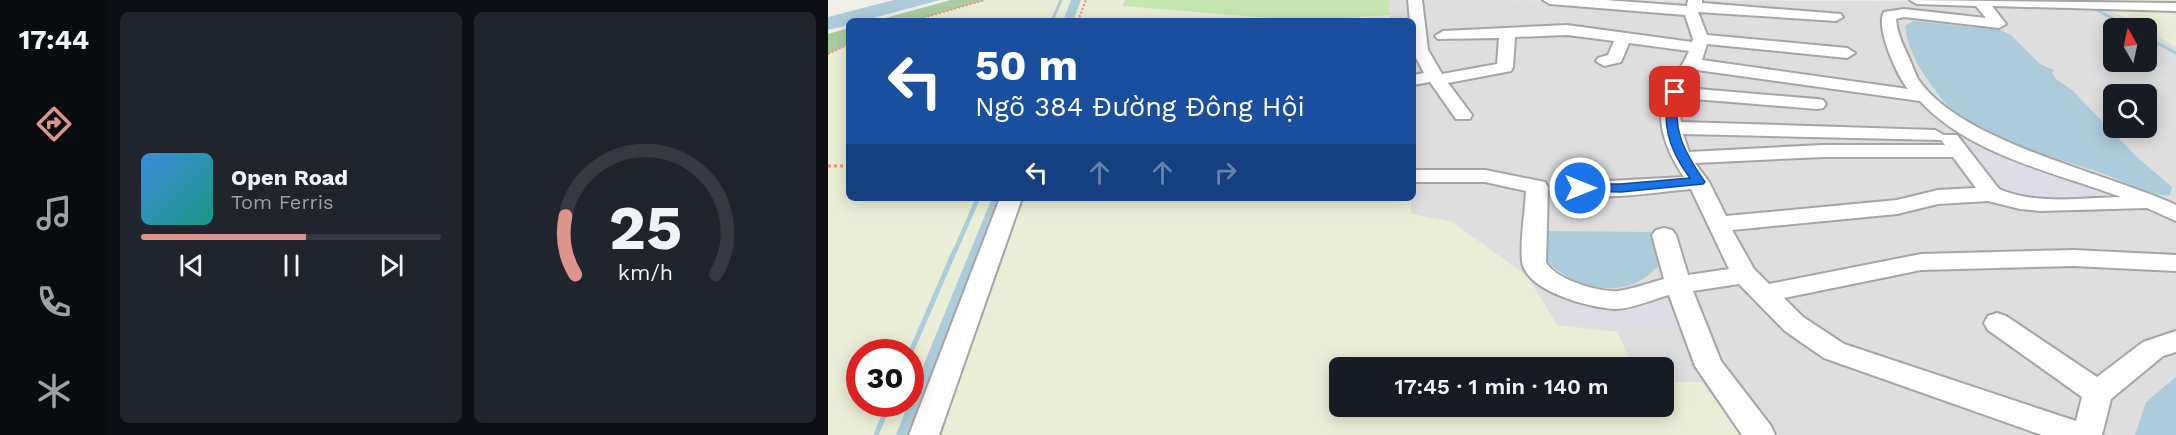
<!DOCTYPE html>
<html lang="en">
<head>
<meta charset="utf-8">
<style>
	body { margin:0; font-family:"Work Sans",sans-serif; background:#20242c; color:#f1f3f6; height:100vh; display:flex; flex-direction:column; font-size:22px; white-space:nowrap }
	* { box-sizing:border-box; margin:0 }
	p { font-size:20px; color:#9ea1a6 }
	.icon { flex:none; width:33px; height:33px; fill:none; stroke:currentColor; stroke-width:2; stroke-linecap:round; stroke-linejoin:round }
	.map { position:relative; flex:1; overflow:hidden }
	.side { display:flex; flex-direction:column; gap:12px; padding:12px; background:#0d0f14; width:720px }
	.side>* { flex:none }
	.banner { position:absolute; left:18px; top:18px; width:570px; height:183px; border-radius:9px; box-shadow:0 3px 15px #0003; background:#1a4fa0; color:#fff; overflow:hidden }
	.needle { width:39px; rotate:351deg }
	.buttons { position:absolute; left:1275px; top:18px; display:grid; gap:12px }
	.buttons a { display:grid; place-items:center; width:54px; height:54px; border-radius:9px; background:#171b24; box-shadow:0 3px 15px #0003; font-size:30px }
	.speed { position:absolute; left:18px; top:339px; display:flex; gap:12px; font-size:30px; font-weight:700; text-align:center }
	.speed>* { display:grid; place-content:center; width:78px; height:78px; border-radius:50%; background:#171b24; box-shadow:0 3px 15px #0003; line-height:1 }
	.speed .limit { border:9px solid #d22; background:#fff; color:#111 }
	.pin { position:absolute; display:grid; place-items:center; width:51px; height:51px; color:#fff; margin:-26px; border-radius:12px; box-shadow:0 3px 9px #0006 }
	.me { position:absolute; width:66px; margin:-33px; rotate:90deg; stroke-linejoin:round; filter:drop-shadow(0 0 4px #0008) }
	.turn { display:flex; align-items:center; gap:21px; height:126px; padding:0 30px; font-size:27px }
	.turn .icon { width:78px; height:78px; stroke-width:2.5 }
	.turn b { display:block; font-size:42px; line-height:51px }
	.lanes { display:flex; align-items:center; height:57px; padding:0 30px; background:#0003; justify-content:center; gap:30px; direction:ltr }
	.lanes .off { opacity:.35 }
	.side .widget { flex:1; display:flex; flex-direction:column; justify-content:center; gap:9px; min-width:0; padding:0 21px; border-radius:9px; background:#20242c }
	.side .dial { align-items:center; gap:0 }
	.dial svg { height:156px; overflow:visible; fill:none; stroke:#363941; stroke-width:7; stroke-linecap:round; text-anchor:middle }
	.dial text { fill:#f1f3f6; stroke:none }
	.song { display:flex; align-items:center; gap:18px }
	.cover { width:72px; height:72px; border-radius:9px; background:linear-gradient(135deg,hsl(210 70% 55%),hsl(170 70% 35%)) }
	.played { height:6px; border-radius:3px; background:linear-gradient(90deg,#de938d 55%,#363941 55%) }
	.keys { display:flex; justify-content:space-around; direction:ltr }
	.side .tiles { flex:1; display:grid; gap:12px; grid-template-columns:repeat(2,1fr) }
	.trip { position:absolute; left:501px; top:357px; width:345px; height:60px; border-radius:9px; background:#171b24; box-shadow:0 3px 15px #0003; font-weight:600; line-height:60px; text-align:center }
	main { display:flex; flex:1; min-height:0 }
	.tab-bar { display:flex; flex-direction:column; width:108px; justify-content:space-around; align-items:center; background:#090b0e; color:#9ea1a6 }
	.tab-bar .icon { width:42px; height:42px }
	.tab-bar .current { color:#de938d }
	.tab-bar b { font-size:27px; color:#f1f3f6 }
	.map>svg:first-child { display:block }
</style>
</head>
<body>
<main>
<nav class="tab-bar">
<b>17:44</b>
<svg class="icon current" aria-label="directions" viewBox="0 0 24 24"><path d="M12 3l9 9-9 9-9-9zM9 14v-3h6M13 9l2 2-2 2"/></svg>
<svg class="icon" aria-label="music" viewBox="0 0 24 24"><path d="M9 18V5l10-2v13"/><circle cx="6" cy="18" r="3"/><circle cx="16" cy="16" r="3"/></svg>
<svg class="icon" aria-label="phone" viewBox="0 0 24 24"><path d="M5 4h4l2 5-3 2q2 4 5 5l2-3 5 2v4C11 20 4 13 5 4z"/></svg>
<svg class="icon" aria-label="climate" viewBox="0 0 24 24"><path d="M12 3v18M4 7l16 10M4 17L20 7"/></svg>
</nav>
<section class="side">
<div class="tiles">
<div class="widget">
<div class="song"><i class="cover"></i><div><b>Open Road</b><p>Tom Ferris</p></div></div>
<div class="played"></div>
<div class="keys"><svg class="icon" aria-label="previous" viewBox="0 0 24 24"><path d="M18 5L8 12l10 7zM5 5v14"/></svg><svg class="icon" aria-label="pause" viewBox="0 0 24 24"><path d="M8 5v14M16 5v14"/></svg><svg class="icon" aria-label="next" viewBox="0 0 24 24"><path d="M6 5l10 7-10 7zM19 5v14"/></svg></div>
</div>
<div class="widget dial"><svg viewBox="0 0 100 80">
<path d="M14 69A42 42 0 1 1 86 69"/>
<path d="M14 69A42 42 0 0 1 9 39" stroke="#de938d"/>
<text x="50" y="56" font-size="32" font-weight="700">25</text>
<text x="50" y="72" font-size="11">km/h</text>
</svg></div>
</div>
</section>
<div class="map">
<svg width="1348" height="435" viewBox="0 0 1348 435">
	<rect width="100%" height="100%" fill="#f1efe9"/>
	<path fill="#dfdede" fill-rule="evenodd" d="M561,0L1267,1L1315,28H1286V62H1318L1319,30L1348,47V435H913L874,382L836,383V368L805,367L789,332L729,326L700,277L624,222L583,214V198H585V21H562ZM1286,94H1318V128H1286Z"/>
	<path fill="#eaeed6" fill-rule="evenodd" d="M157,0H297L294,6L476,21L562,15V21H84Z
		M1238,0H1348V47L1267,1Z
		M21,44V198H583V214L624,222L700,277L729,325L789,332L805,367L512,368V406H836V383L874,382L913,435H0V54ZM32,352H82V404H32Z"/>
	<path fill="#c7e7b2" d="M297,0H561L562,15L476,21L294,6Z"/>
	<path fill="#a9cda0" d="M123,0H157L85,21H46Z
		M21,28V44L0,54V34Z"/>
	<path fill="#dedde7" d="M1108,110L1128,125L1325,202H1181L1119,136Z
		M846,291L858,330L734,321L730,293Z"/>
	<path fill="#acccdb" d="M66,0H112L34,21H21V25L0,30V17Z
		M1085,21L1173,30L1183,35L1212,64L1226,70L1224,73L1228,79L1244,90L1310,158L1344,187L1342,195C1322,197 1292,179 1273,173C1230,158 1164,143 1129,114C1118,106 1110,94 1102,83C1089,66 1080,48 1077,26Z
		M714,231L829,232L837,260C830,266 823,274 815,279C782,299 742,284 716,259Z
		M1348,377V435H1307L1318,402Z"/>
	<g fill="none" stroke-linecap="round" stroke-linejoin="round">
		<path stroke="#acccdb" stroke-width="3" d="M1257,0L1276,2
			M1263,7L1303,28
			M224,21L233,0
			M1318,37L1348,53"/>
		<path stroke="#acccdb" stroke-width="4.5" d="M127,251L150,198"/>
		<path stroke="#acccdb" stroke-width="5" d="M82,354L127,250
			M48,435L61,404"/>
		<path fill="#acccdb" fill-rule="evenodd" d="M243,0H253L245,21H235Z
			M164,198H180L90,435H68L80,404H82V398Z"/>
		<g stroke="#a5a5a5" stroke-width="4">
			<path id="minor" d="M580,0H594L600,50L614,74L669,64L671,38L610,39L607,36L615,31L739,25L864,42L865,39L857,15L722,4L715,0H777L859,6L860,0H874V3L1013,14L1015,17L1008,21L870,12L879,35L1019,48L1027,53L1019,58L879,44L874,60L1080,89C1069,76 1047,27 1056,12L1076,9L1158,18L1148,6L1089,4L1082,0L1348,3V11L1164,6L1178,24L1171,28L1076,17L1068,19C1069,33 1075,45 1081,58C1084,64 1086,72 1090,79C1132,142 1278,173 1348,205V221L1319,208L1213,211L1192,209L1160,201L1110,204L1069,214L904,230L926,269L941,284L1093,254L1246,250L1348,255V271L1246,266L1093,270L956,298L975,317L1016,344L1248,421L1254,397L1160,330L1156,323L1160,316L1169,313L1178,316L1269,377L1315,342L1348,331V352L1335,356L1283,399L1274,435H1214L996,358L957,331L911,284L865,291L893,361L943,426L947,435H914L867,366L841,295C825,299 804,309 787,309C762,308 697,291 694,261C692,239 697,213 698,191L657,182H585V170H657L717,182L720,187L718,262C726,279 772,293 790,291C805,289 821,283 836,279L824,235L828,230L836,228L844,230L848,235L860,275L901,269L863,189C827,192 779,201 744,193L741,188L744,183L856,177C840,154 825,120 838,93C845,78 855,66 861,51L801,43L793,62L776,66L768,61L770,58L780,55L786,41L739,35L687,37L685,67L683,71L620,83L644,115L642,119H628L602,82L585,85V75L596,73L585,52V21H582ZM869,70L1092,101C1142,155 1226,172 1293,197C1254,198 1207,205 1171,189L1129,135H1116L1107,130L853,122L851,107L854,98L989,109L995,108L998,104L995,100L989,99L858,88ZM855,134L1113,140L1117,145H995L861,152ZM995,157H1125L1148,188L1110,190L1069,200L898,216L881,182L867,163Z
				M172,198H194L111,435H81Z"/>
		</g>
		<path stroke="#f29079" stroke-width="2" stroke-dasharray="2 2" stroke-linecap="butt" d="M84,21L157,0
			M250,21L258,0
			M0,54L21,44"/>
		<path stroke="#f29079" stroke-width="3" stroke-dasharray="3 3" stroke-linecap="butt" d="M0,166H21"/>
		<use href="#minor" fill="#fff" fill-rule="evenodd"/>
	</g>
	<path fill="#1a73e8" stroke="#114b97" stroke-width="1.5" d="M847,88L852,92C842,128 857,153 877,182L875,184L793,192L748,191L746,188L748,185L752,184H793L862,178C843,153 832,123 842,92Z"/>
</svg>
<div class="buttons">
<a><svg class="needle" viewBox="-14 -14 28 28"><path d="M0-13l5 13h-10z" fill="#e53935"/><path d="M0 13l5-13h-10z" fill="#9ea1a6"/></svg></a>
<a><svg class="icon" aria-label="search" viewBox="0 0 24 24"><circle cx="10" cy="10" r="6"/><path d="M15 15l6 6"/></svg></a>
</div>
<div class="speed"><div class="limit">30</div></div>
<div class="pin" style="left:847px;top:92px;background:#d93025"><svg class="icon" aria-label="arrive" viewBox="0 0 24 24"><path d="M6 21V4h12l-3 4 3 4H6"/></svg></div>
<svg class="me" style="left:752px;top:188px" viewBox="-20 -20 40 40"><circle r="17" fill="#1a73e8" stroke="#fff" stroke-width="3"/><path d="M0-11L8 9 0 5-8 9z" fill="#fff"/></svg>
<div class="trip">17:45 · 1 min · 140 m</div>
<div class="banner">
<div class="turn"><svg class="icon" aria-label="left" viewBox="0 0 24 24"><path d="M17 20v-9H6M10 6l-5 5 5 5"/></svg><div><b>50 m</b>Ngõ 384 Đường Đông Hội</div></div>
<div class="lanes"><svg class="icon" aria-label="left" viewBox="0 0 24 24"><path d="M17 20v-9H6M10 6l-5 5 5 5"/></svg><svg class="icon off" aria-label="ahead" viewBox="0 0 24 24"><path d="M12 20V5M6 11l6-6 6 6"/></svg><svg class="icon off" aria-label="ahead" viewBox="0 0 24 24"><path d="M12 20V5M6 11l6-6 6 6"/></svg><svg class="icon off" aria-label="right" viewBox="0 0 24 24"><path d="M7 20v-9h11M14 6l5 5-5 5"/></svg></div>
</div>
</div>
</main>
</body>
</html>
